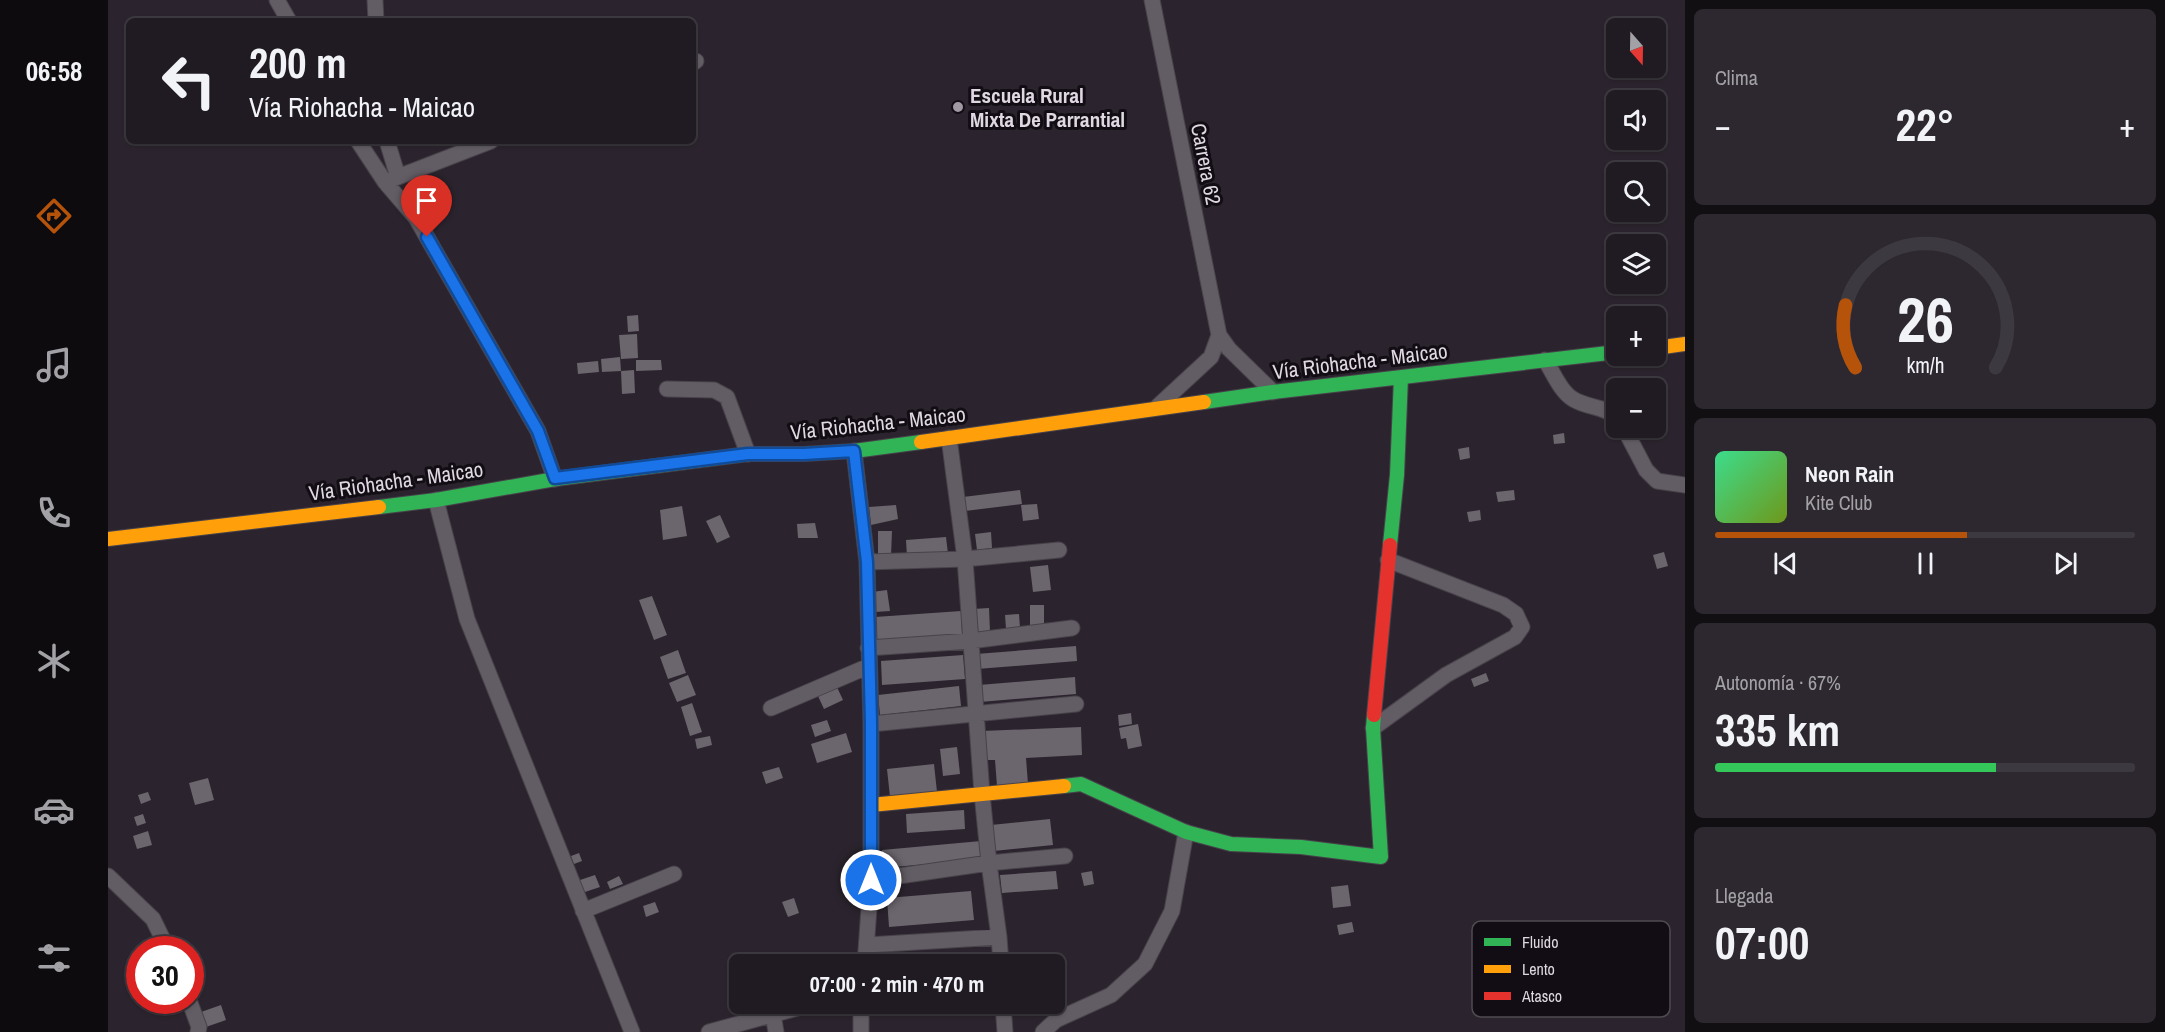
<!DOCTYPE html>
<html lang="es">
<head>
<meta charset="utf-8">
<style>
	body { margin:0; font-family:"Archivo Narrow",sans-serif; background:#2d282f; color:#f1f3f6; height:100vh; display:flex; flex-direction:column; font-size:22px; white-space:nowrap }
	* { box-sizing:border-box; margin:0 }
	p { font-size:20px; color:#a2a1a5 }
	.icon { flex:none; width:33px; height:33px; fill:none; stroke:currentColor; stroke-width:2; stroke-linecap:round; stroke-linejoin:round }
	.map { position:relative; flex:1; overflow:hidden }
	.drawer { display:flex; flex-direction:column; gap:9px; padding:9px; background:#120f13; width:480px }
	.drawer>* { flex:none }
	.banner { position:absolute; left:18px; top:18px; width:570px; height:126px; border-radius:9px; box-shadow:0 2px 4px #0004,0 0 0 2px #3d3940; background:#201b22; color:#f1f3f6; overflow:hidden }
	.needle { width:39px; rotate:160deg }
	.fabs { position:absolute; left:1498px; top:18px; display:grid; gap:12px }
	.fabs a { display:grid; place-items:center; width:60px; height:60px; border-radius:9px; background:#201b22; box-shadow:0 2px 4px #0004,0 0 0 2px #3d3940; font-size:30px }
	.speed { position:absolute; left:18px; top:936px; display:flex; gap:12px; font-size:30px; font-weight:700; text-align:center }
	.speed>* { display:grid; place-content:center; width:78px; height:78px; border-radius:50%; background:#201b22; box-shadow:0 2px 4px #0004,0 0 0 2px #3d3940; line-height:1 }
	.speed .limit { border:9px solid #d22; background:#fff; color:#111 }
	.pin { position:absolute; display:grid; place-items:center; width:51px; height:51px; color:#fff; margin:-62px -26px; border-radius:50% 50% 50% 0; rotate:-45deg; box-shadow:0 0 6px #0007 }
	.pin .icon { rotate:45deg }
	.me { position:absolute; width:66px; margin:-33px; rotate:0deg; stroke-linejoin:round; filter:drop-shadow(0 0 4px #0008) }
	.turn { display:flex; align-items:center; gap:21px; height:126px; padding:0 24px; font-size:27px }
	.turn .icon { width:78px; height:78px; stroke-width:2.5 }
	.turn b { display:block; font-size:42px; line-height:51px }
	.big { font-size:45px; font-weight:700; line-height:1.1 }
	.drawer .widget { flex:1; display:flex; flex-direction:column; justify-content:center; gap:9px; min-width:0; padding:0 21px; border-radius:9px; background:#2d282f }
	.drawer .dial { align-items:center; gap:0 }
	.dial svg { height:156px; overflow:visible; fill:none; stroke:#3d3940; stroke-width:7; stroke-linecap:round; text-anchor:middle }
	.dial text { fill:#f1f3f6; stroke:none }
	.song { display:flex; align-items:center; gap:18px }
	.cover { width:72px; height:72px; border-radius:9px; background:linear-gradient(135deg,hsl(150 70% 55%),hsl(80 70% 35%)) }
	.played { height:6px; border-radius:3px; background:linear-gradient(90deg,#b45309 60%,#3d3940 60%) }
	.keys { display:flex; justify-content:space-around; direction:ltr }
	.heat { display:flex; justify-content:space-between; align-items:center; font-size:33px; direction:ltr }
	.charge { height:9px; border-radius:4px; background:linear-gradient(90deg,#34c759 67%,#3d3940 0) }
	.trip { position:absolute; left:621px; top:954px; width:336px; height:60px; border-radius:9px; background:#201b22; box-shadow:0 2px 4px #0004,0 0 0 2px #3d3940; font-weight:700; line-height:60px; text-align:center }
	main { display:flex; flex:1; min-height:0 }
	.tab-bar { display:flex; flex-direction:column; width:108px; justify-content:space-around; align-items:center; background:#0d0b0e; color:#a2a1a5 }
	.tab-bar .icon { width:42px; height:42px }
	.tab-bar .selected { color:#b45309 }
	.tab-bar b { font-size:27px; color:#f1f3f6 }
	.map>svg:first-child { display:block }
</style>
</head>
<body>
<main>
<nav class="tab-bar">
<b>06:58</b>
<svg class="icon selected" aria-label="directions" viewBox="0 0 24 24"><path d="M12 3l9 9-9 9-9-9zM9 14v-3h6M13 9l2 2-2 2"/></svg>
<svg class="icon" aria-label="music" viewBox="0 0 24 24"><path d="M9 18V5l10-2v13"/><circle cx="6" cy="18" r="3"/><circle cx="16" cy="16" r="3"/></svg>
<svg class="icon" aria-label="phone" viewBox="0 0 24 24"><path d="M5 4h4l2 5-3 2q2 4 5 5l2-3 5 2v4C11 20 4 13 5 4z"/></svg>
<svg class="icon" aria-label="climate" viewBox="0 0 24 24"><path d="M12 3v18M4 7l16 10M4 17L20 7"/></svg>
<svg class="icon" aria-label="car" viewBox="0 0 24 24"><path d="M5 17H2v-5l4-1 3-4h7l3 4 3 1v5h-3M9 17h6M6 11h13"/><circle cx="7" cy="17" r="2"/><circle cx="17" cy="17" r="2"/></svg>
<svg class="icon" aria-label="filters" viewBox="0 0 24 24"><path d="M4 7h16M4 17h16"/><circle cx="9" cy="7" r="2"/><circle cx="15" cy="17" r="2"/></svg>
</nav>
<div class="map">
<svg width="1577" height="1032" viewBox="0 0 1577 1032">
	<rect width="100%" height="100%" fill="#2b242e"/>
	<path fill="#6b656e" d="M530,315L531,331L520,332L519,316Z
		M529,334L530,358L513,359L511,335Z
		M512,357L513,371L494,372L493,359Z
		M528,360H553L554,370L528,371Z
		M490,361L491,372L470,374L469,363Z
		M526,370L527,393L514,394L513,371Z
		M1456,433L1457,443L1446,444L1445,435Z
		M1361,447L1362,458L1352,460L1350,449Z
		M912,490L914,504L857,511L855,497Z
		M1406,490L1407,500L1390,502L1388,492Z
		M929,504L931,519L915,521L913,505Z
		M788,505L790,519L763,525L761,507Z
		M574,506L579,536L555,540L552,510Z
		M1372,510L1373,520L1361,522L1359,512Z
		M612,515L622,537L609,543L598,521Z
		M707,523L710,538H690L689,524Z
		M770,531H784L783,556H770Z
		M883,532L884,548L869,550L867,534Z
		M838,537L840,554L799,557L798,540Z
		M1556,552L1560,566L1549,569L1545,555Z
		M940,565L943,590L925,592L922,567Z
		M779,590L782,611L767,612L764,592Z
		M544,596L559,635L546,640L531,600Z
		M922,605H936V626H922Z
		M881,608L882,632L866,633L865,609Z
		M853,611L854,634L768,640L767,617Z
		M911,614L912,628L898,629L897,615Z
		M968,646L969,661L869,669L868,654Z
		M570,650L578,673L560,679L552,657Z
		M855,655L857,679L774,685L773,661Z
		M1378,673L1381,681L1366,687L1363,679Z
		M580,675L588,695L569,702L561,683Z
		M967,677L968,694L872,702L871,685Z
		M728,685L735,700L716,709L709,694Z
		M851,686L853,706L772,715L770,695Z
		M584,703L594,732L582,736L573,707Z
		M1023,713L1024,724L1011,726L1010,715Z
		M719,720L723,731L707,737L703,725Z
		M1030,724L1034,746L1020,749L1018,738L1013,739L1011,728Z
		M973,727L974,755L918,758L920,784L889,786L887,760H875L874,731Z
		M738,733L744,752L709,763L703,744Z
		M602,736L604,745L589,749L587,739Z
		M849,747L852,774L835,776L832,749Z
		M826,764L829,792L782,797L779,769Z
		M671,767L675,778L658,784L654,772Z
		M100,778L106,800L87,805L81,783Z
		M40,792L43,800L33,804L30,795Z
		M856,810L857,829L799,833L798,814Z
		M35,814L38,823L29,826L26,817Z
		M942,819L945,845L886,851L883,825Z
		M40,831L44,845L29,849L25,836Z
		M873,841L875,859L775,868L774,850Z
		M471,853L474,861L466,864L463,856Z
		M948,871L950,889L894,893L892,875Z
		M984,871L986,884L976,886L973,873Z
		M487,875L492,887L474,893L469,881Z
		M511,876L515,884L502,889L499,882Z
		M1240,885L1243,906L1225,908L1223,887Z
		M863,891L866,920L781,927L779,898Z
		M686,898L691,913L680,917L674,902Z
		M547,902L551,912L538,917L535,906Z
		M1244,922L1246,932L1231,935L1229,925Z
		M113,1005L118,1020L98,1027L93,1012Z"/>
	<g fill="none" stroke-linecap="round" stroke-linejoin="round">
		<g stroke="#48424b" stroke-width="17">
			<path id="street" d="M169,0L181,21
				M267,0L268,21
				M1044,0L1111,335L1121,349L1165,392
				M585,63L588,61
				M250,141L277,182L308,218L430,431L447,479
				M279,141L290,177
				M277,182L383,141
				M1437,360C1445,372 1452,391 1465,399C1479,408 1497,406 1509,418
				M559,389L606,390L619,397L640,454
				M1050,406L1103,357L1111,335
				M1516,428L1538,470L1549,481L1577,485
				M841,438L857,559L874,794L881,863L891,937L893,964
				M746,451L759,562L763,724V880L757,964
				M328,500L359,619L524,1032
				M759,562L857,559L951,550
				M760,648L862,641L964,628
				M663,708L761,666
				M763,724L968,704
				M1265,728L1338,675L1407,637L1414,627L1408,614L1395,605L1280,560
				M0,876L45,919L60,950
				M763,880L881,863L957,856
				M475,911L566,874
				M759,945L891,937
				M81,1000L91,1027L90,1032
				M895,1004L897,1032
				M665,1014L668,1032
				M601,1032L704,1004
				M753,1032V1004
				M935,1032L948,1020L1003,995L1037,964L1064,911L1078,832"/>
		</g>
		<g stroke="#48424b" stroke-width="16">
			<path id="fast" d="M1096,402L1165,392L1509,352
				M271,507L328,500L447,479L640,454H696L746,451L813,442
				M1282,545L1289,475L1293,377
				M956,786L973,784L1078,832L1123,844L1193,847L1273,857L1265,728L1266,715"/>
		</g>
		<g stroke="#48424b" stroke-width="16">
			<path id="slow" d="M1548,348L1577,344
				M813,442L1096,402
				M0,539L271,507
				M763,805L956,786"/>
		</g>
		<g stroke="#48424b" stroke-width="16">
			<path id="jam" d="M1266,715L1282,545"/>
		</g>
		<use href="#street" stroke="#625d64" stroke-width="15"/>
		<use href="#fast" stroke="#30b455" stroke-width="14"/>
		<use href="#slow" stroke="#ff9f0a" stroke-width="14"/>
		<use href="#jam" stroke="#e5322d" stroke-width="14"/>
	</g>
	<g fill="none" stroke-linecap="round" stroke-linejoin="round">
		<g stroke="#114b97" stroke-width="15">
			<path id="route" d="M319,237L430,431L447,478L640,454H696L746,451L759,562L763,723V880"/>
		</g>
		<use href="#route" stroke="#1a73e8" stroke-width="10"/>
	</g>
	<circle fill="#a098a3" stroke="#120d14" stroke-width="2" cx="850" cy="107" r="6"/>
	<g text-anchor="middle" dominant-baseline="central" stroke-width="6" stroke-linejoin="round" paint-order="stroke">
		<g font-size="21" font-weight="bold" fill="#dfd7e2" stroke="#120d14" text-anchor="start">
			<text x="862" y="95">Escuela Rural<tspan x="862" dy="24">Mixta De Parrantial</tspan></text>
		</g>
		<g font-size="21" fill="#dfd7e2" stroke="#120d14">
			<text transform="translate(1098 164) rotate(79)">Carrera 62</text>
			<text transform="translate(1252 361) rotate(-7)">Vía Riohacha - Maicao</text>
			<text transform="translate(770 423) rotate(-6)">Vía Riohacha - Maicao</text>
			<text transform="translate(288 481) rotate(-8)">Vía Riohacha - Maicao</text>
		</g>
	</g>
	<rect x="1364" y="921" width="198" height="96" rx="9" fill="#120d14" stroke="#504a52" stroke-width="1.5"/>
	<rect x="1376" y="938" width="27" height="8" fill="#30b455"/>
	<rect x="1376" y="965" width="27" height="8" fill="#ff9f0a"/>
	<rect x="1376" y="992" width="27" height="8" fill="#e5322d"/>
	<g font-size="16" fill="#dfd7e2">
		<text x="1414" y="948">Fluido</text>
		<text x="1414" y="975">Lento</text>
		<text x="1414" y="1002">Atasco</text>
	</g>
</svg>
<div class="fabs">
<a><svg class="needle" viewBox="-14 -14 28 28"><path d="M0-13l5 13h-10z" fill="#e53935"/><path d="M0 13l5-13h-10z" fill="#a2a1a5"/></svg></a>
<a><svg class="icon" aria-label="sound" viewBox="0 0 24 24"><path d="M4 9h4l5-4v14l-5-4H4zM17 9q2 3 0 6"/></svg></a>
<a><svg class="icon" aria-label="search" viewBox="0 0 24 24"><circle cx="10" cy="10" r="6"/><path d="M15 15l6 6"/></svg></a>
<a><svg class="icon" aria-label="layers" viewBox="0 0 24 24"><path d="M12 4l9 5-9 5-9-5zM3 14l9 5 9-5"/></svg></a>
<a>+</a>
<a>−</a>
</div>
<div class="speed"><div class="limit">30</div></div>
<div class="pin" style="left:319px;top:237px;background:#d93025"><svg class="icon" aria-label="arrive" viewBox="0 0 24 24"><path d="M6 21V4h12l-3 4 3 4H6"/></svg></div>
<svg class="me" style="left:763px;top:880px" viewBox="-20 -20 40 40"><circle r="17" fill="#1a73e8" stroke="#fff" stroke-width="3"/><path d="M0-11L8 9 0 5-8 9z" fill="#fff"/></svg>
<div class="trip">07:00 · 2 min · 470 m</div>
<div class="banner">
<div class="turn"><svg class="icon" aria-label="left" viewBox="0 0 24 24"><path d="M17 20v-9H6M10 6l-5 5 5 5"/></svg><div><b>200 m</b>Vía Riohacha - Maicao</div></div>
</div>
</div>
<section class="drawer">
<div class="widget"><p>Clima</p>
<div class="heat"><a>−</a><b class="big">22°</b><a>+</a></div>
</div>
<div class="widget dial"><svg viewBox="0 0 100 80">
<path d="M14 69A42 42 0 1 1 86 69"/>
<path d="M14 69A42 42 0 0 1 9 37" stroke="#b45309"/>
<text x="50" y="56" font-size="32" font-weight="700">26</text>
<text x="50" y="72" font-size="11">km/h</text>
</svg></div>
<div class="widget">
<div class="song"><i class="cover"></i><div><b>Neon Rain</b><p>Kite Club</p></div></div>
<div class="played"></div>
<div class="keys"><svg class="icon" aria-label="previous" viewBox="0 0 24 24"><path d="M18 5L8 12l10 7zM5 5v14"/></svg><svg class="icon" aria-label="pause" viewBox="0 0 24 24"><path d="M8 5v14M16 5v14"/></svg><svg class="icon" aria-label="next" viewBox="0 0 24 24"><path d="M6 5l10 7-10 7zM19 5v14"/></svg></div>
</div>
<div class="widget"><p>Autonomía · 67%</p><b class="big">335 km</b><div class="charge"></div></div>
<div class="widget"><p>Llegada</p><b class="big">07:00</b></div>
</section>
</main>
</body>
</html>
